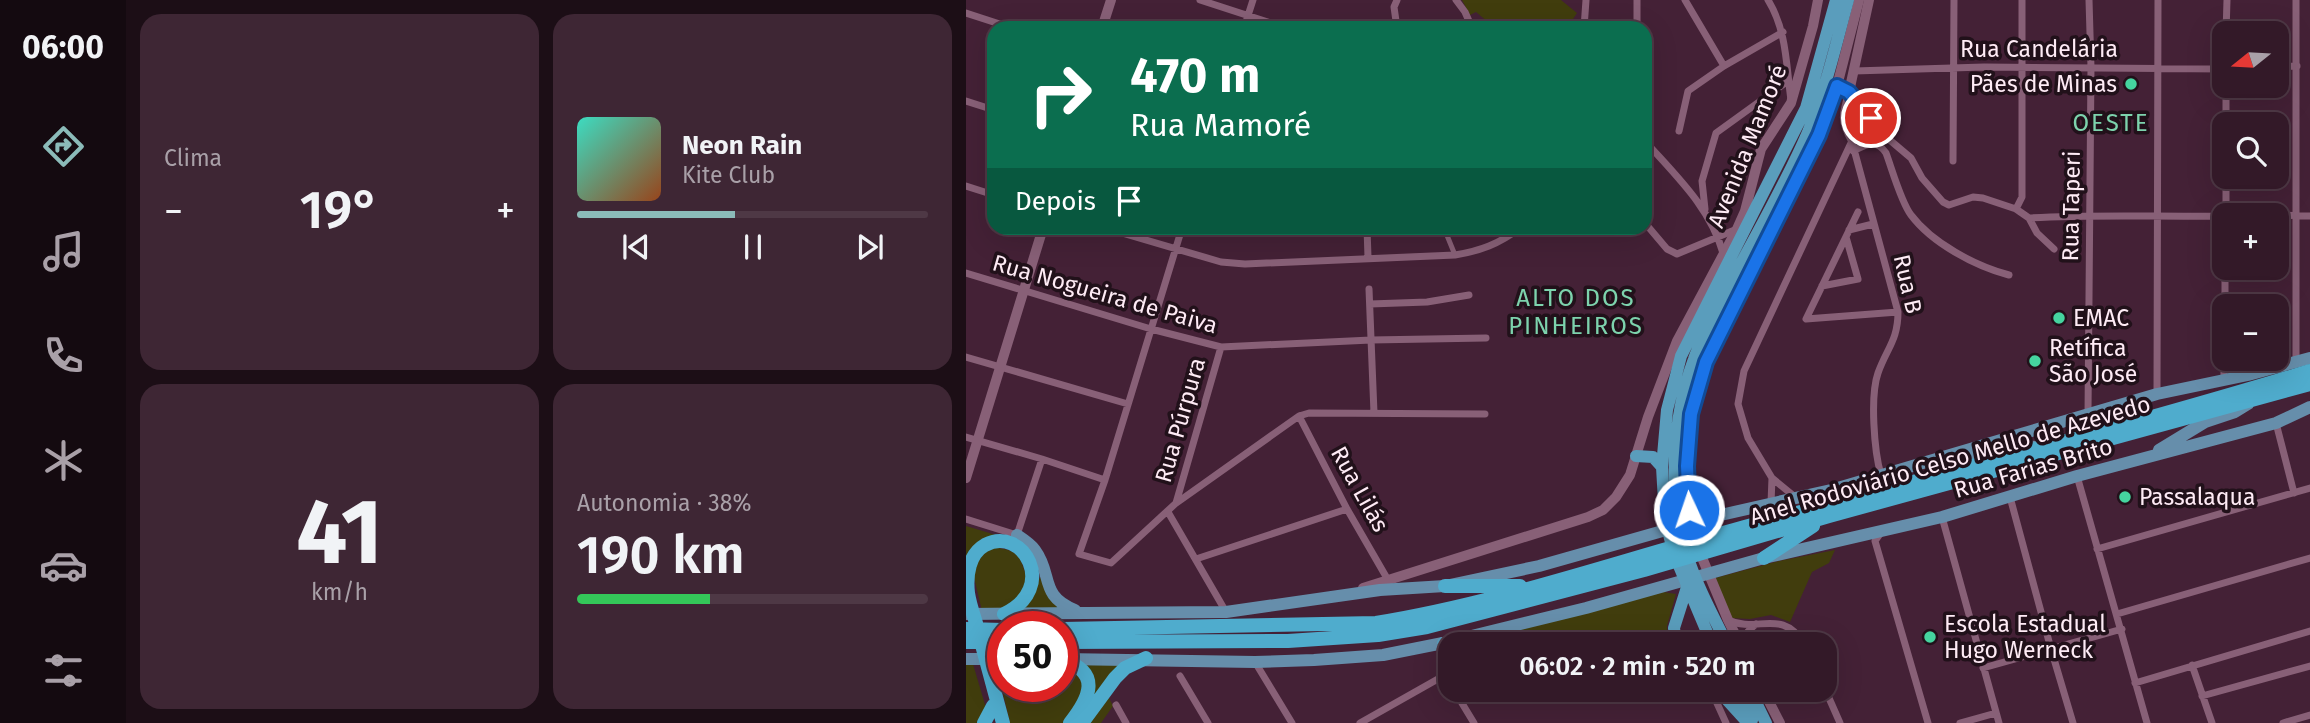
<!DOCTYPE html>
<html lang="pt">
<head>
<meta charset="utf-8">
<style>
	body { margin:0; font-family:"Fira Sans",sans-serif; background:#3e2634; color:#f1f3f6; height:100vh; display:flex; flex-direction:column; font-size:26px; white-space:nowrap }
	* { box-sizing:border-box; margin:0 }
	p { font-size:23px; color:#a9a0a8 }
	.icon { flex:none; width:38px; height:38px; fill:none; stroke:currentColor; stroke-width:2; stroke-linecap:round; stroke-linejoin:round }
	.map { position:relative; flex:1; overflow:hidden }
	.details { display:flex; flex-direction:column; gap:14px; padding:14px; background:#1c0e16; width:840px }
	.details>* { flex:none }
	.banner { position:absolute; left:21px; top:21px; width:665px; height:214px; border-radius:21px; box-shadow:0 7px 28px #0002,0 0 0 2px #4e3845; background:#0b6e4f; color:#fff; overflow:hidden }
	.needle { width:46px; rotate:252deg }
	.tools { position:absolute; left:1246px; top:21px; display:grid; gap:14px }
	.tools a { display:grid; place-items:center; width:77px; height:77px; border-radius:14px; background:#331928; box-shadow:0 7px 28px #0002,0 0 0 2px #4e3845; font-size:35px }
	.speed { position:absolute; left:21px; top:611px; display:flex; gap:14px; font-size:35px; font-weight:700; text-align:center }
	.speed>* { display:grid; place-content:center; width:91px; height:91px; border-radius:50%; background:#331928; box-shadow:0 7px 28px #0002,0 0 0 2px #4e3845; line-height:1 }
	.speed .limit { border:10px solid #d22; background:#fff; color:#111 }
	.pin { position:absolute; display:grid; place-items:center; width:60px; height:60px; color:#fff; margin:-30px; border:4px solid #fff; border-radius:50%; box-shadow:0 2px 7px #0007 }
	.me { position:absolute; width:77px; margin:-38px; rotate:357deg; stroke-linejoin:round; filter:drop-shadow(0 0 5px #0008) }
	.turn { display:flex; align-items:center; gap:24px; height:147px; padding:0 28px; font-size:32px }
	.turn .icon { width:91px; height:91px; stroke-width:2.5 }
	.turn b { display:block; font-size:49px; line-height:60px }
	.then { display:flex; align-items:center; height:66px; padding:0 28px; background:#0003; gap:14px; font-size:26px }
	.big { font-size:52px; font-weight:600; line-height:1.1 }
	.details .widget { flex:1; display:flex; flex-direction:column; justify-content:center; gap:10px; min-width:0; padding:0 24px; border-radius:21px; background:#3e2634 }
	.details .dial { align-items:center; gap:0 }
	.dial b { font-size:91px; line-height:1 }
	.song { display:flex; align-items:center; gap:21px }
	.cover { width:84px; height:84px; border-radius:10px; background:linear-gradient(135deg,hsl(170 70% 55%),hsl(20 70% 35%)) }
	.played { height:7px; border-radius:4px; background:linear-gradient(90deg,#8bbbb9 45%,#4e3845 45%) }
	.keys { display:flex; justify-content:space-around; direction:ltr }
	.heat { display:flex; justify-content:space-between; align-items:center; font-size:38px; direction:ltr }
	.charge { height:10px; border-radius:5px; background:linear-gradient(90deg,#34c759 38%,#4e3845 0) }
	.details .tiles { flex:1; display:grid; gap:14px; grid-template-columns:repeat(2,1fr) }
	.trip { position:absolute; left:472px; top:632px; width:399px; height:70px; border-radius:21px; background:#331928; box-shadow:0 7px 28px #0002,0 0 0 2px #4e3845; font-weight:600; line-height:70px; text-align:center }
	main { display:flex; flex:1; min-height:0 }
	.dock { display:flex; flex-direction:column; width:126px; justify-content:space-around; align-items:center; background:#140a10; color:#a9a0a8 }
	.dock .icon { width:49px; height:49px }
	.dock .active { color:#8bbbb9 }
	.dock b { font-size:32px; color:#f1f3f6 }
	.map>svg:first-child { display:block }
</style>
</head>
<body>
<main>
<nav class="dock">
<b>06:00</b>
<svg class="icon active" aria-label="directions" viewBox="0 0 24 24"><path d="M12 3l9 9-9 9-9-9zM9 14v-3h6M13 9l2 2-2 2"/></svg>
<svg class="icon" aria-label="music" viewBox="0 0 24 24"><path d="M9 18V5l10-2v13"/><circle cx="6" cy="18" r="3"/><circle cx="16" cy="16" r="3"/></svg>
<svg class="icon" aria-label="phone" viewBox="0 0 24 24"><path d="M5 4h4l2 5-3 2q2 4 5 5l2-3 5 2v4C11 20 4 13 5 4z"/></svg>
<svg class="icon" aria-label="climate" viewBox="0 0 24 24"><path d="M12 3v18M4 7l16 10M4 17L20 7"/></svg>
<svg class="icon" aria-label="car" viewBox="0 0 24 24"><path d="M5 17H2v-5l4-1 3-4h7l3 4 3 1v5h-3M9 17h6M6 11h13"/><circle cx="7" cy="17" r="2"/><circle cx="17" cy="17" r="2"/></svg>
<svg class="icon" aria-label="filters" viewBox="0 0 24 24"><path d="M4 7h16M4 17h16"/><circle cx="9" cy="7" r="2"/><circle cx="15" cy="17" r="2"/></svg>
</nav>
<section class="details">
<div class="tiles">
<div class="widget"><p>Clima</p>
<div class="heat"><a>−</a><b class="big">19°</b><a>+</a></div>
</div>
<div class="widget">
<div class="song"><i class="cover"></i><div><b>Neon Rain</b><p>Kite Club</p></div></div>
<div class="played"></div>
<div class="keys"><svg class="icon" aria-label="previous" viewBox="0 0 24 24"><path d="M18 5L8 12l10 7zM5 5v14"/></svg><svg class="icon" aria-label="pause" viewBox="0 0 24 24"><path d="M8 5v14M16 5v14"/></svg><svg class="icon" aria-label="next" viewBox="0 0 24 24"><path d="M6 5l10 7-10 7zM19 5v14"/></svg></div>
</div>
<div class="widget dial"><b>41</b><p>km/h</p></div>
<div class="widget"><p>Autonomia · 38%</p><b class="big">190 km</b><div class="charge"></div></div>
</div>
</section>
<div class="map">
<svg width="1344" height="723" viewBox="0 0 1344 723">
	<rect width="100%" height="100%" fill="#442136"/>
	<path fill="#413d0d" d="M496,0H595L611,13L601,28H529L510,12L504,15Z
		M0,526L37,537L0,559Z
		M23,547C54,550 54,554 62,583L45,606L16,611L6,569Z
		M869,550L863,563L846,572L824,622L805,615L784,619L765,618L749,578L813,561Z
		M74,577L94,608L56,609L67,597Z
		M685,590L710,594L701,626L702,644H691L679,638L632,644H488Z
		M30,663H37V686H96V663L105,665L119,687L101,723H44Z
		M118,663L159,664L123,702Z
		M0,664H7L20,708L13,723H0Z
		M142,696L147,706L135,723H123Z"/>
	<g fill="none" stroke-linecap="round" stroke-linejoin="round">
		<path stroke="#886077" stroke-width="5" d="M478,228L489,255"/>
		<path stroke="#886077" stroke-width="7" d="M234,0L320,28
			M431,0L428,7L431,28
			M490,0L499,12L506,28
			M719,0L758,66
			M802,0C821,31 820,65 825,100
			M0,13L46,28
			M278,28L287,0
			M618,28L620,0
			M671,28V0
			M1260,33L1261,0
			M1311,67L1331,66
			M888,71L1018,67L1258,69
			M1260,86V124
			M0,101L28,110
			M713,131L722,91L758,66L817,32
			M679,141C710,176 744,207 757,253
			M887,151C901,144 910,138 920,153C926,169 935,202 945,215C966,243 1009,266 1043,275
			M987,161L988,0
			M1260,177V215
			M0,186L28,195
			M739,209L736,181L750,133L822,81
			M1050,209L1056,197V0
			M892,212L840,319L932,312
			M1311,215L1344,216
			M1063,218C1128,214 1193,217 1258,216
			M679,223L701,249L711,254L771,229
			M139,228L255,262L279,264L489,255C514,251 533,244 554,228
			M216,228L139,480L113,554L145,563L209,504L333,416L343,413L519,414
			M401,228L402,257
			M883,230L907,224
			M0,273L185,329L255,347L405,340L520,338
			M856,286L892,279L880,237
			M403,289L408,413
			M404,304L461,302L503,295
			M1259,306V268
			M0,357L162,404
			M1330,362V0
			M1258,380V359
			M1191,394L1192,0
			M1122,413L1125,67L1123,0
			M333,416L381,509L422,580
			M1310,423L1328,493
			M0,437L76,459L139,480
			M915,475C908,451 904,396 912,373C921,348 932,340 932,312L886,142C874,120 876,115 883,92L892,100L919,136L945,158L956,178L977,202L983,205L1007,197L1017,198L1050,209L1063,218L1071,233L1088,249
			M1111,476L1181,723
			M829,497L806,478L782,438L772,404L778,371L885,143
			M1044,497L1085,649L1107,723
			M210,503L255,347
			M805,503L806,478
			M202,512L260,612
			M976,517L1033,723
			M0,519L51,535L76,459
			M914,534L909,541L962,723
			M1131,549L1344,488
			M230,559L381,509
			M1151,614L1344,558
			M762,620C791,634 816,607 838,644
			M473,644L479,675L485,685
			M777,644C777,635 784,629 790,624
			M289,662L326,723
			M1226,665L1246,723
			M1017,668L1156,629
			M214,676L242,723
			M1169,683L1344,631
			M859,689L874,723
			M488,690L508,723
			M745,690L760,723
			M1236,696L1344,666
			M150,705L160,723
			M394,723L479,675
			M994,723L1030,713
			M1317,723L1344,715"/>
		<path stroke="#886077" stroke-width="10" d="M136,28L145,0
			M871,86L883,92L903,0
			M0,478L77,228
			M397,588L622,517L637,510L650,497L664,475L682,417L711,341L771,229L779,211L795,149L825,103L847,26L852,0"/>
		<path stroke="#886077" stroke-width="10" d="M774,644L762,620L732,548L723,510L721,465L725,414L740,362L853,135L871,86L893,0
			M797,690L814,723"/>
		<path stroke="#668eab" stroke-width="12" d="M1193,450L1239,422L1269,412L1282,404
			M1003,456L1053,446L1071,447
			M51,535C57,539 65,544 69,550C87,574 73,596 109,610
			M1,614L260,612L414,590L479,586L573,566L746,517L865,490L1191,394L1282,375L1344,358
			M0,659H37
			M97,659L289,662L348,660L417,655L477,643L620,608L798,558L976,517L1111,476L1310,423L1344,407"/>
		<path stroke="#5a9dbc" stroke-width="12" d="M670,456L687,457L696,467
			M477,643L485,645
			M710,644L708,628L721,587
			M746,644L708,554L699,519L696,467L701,410L715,356L840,108L870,0
			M761,644C746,614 730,584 720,552C702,491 706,418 728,359C733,344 742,330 748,316C778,254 815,195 842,132C860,89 870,44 882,0
			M752,690L782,723
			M770,690L786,720
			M784,690L800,723"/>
		<path stroke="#4faccd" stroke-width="14" d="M798,558L847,526
			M479,586H554
			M0,629L37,630
			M96,629L410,623C533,603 649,562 768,530C960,478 1153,429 1344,371
			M0,642H37
			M96,642L322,641L412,635L461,627L678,570L863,516L1344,384
			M96,660C136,672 124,698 104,723
			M18,723L27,706
			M37,723C29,693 21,664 13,634C10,621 4,607 2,593C0,575 3,554 19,545C57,525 93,588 38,614
			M116,723L149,678L159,668L180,658"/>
	</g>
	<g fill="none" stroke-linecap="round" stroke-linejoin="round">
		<g stroke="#114b97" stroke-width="18">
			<path id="route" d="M723,510L721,466L725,414L740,362L853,135L871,86L883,92L905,118"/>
		</g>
		<use href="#route" stroke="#1a73e8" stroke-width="12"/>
	</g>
	<g fill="#45d49f" stroke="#21111a" stroke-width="2.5">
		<circle cx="1165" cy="84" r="7"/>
		<circle cx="1093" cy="318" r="7"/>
		<circle cx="1069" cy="361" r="7"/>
		<circle cx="1159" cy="497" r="7"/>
		<circle cx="964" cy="637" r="7"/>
	</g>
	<g text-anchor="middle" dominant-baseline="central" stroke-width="7" stroke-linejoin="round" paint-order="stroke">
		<g font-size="23" fill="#feebf5" stroke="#21111a">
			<text x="1073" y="49">Rua Candelária</text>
			<text transform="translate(781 146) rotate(-68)">Avenida Mamoré</text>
			<text transform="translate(1105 206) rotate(-89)">Rua Taperi</text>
			<text transform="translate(942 284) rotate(77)">Rua B</text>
			<text transform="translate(139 294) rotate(16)">Rua Nogueira de Paiva</text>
			<text transform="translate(214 420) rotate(-74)">Rua Púrpura</text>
			<text transform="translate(984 460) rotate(-16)">Anel Rodoviário Celso Mello de Azevedo</text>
			<text transform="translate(1067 468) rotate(-16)">Rua Farias Brito</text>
			<text transform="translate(394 489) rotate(61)">Rua Lilás</text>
		</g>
		<g font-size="23" fill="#feebf5" stroke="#21111a" text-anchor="start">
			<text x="1151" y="84" text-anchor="end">Pães de Minas</text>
			<text x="1107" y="318">EMAC</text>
			<text x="1083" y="348">Retífica<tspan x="1083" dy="26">São José</tspan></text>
			<text x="1173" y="497">Passalaqua</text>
			<text x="978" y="624">Escola Estadual<tspan x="978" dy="26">Hugo Werneck</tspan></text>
		</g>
		<g font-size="24" letter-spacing="2" fill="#7dd3ad" stroke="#21111a">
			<text x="1145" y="123">OESTE</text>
			<text x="610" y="298">ALTO DOS<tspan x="610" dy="28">PINHEIROS</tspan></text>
		</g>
	</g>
</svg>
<div class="tools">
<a><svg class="needle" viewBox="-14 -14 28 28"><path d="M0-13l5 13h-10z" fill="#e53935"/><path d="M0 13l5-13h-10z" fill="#a9a0a8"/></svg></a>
<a><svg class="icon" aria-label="search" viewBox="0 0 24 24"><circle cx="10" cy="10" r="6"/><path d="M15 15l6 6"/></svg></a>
<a>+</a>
<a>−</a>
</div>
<div class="speed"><div class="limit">50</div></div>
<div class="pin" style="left:905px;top:118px;background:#d93025"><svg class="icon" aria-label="arrive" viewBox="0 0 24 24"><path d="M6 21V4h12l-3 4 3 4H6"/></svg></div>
<svg class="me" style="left:723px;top:510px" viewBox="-20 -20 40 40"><circle r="17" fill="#1a73e8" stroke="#fff" stroke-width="3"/><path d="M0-11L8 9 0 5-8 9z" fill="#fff"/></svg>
<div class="trip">06:02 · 2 min · 520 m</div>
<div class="banner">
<div class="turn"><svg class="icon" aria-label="right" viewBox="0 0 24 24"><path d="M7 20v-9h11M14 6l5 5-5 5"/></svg><div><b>470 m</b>Rua Mamoré</div></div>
<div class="then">Depois<svg class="icon" aria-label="arrive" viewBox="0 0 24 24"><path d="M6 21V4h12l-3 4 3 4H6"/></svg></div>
</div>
</div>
</main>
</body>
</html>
